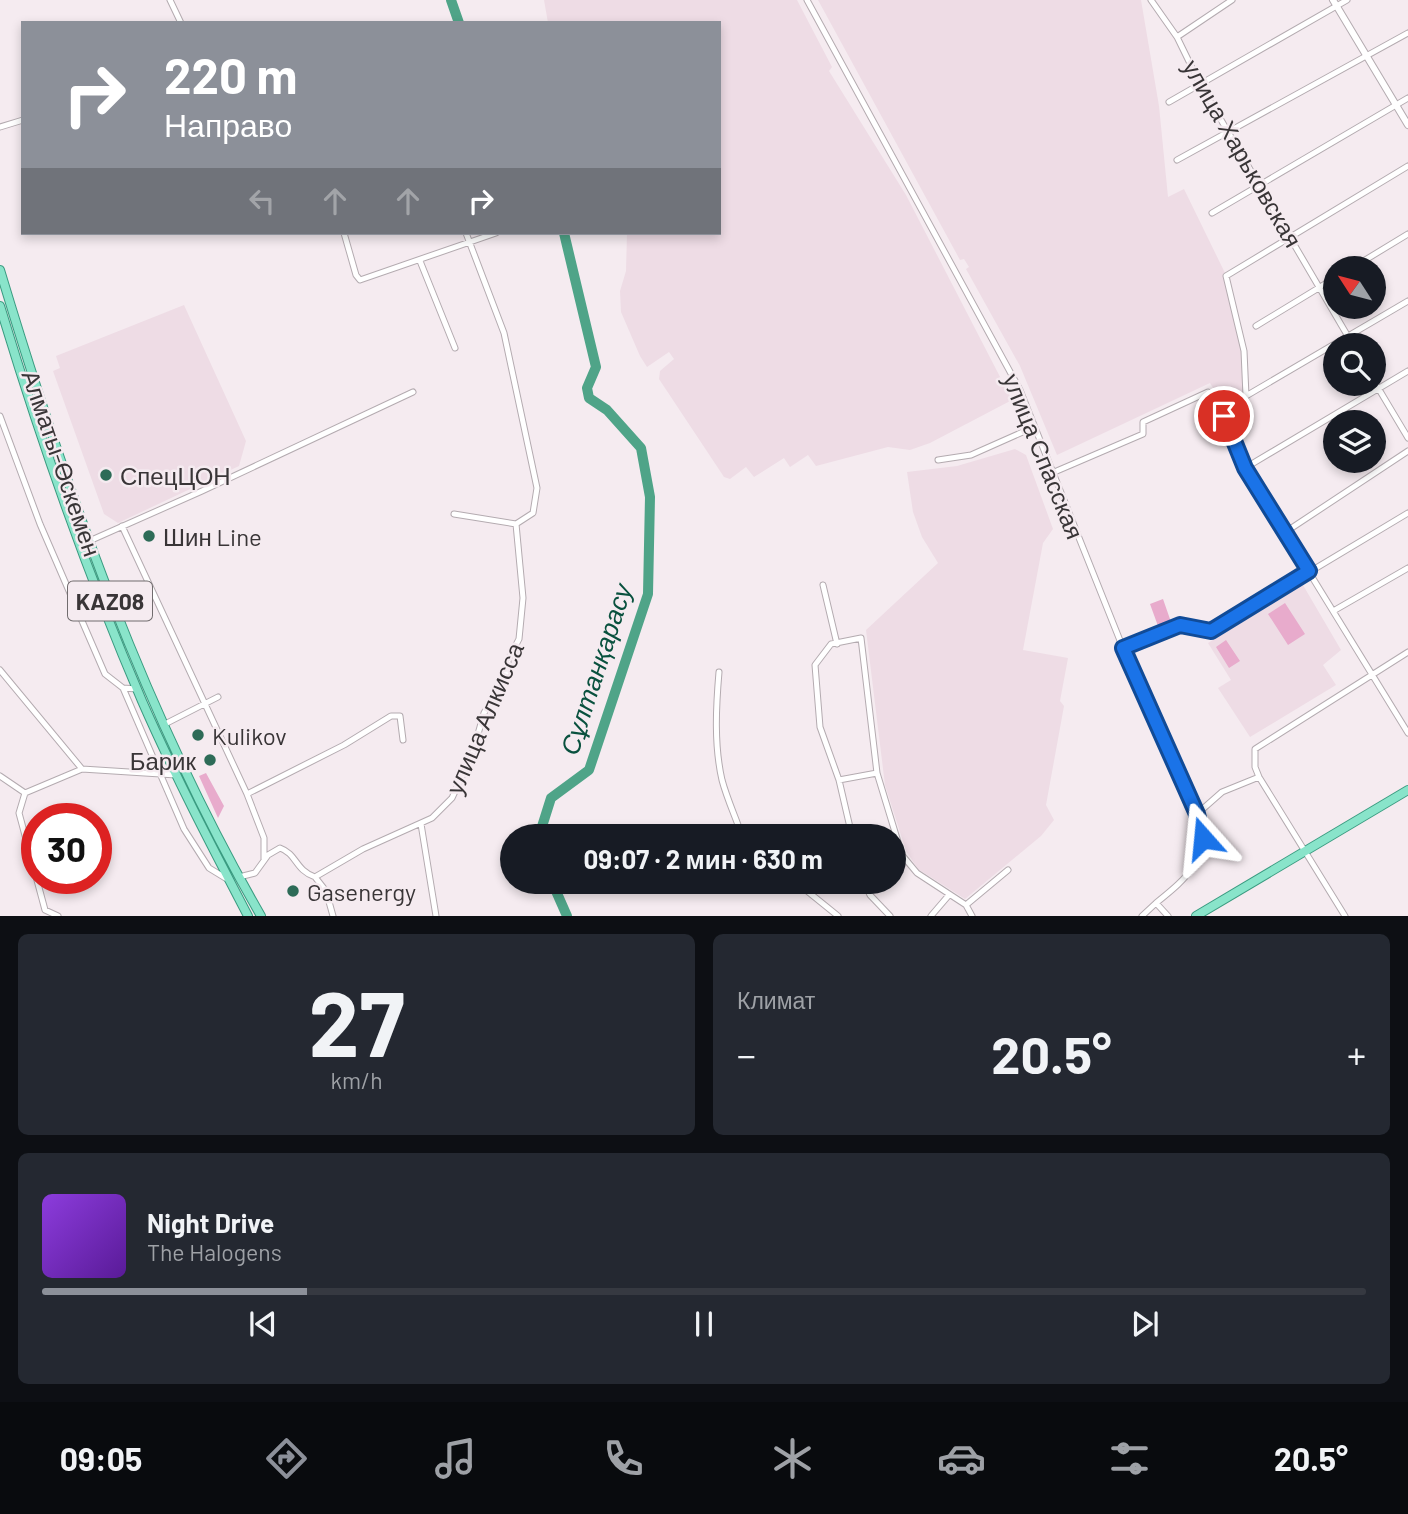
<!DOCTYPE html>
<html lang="ru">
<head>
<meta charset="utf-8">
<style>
	body { margin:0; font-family:Barlow,sans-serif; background:#242831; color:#f1f3f6; height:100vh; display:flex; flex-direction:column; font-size:26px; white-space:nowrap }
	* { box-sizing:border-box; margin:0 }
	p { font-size:23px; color:#9ea1a6 }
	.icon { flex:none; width:38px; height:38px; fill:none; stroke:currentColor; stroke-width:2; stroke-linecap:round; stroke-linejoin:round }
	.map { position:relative; height:916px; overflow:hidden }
	.drawer { display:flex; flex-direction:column; gap:18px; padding:18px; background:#0d0f14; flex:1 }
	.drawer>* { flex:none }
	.hud { position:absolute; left:21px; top:21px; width:700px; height:214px; border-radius:0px; box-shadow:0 4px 10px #0003; background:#8c9099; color:#fff; overflow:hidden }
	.needle { width:46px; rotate:306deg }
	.tools { position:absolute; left:1323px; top:256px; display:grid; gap:14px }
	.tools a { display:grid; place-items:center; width:63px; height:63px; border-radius:50%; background:#171b24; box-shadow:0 4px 10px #0003; font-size:35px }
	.speed { position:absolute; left:21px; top:803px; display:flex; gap:14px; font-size:35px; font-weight:700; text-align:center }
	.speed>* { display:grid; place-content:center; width:91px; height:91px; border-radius:50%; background:#171b24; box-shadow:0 4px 10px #0003; line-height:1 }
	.speed .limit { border:10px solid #d22; background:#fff; color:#111 }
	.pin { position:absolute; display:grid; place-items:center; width:60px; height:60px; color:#fff; margin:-30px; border:4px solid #fff; border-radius:50%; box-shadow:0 2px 7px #0007 }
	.me { position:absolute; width:77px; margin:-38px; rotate:342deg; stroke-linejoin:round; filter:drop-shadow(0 0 5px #0008) }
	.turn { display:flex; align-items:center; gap:24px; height:147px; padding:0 28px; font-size:32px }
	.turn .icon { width:91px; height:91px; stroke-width:2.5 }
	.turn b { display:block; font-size:49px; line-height:60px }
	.lanes { display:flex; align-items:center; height:66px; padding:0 28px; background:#0003; justify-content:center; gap:35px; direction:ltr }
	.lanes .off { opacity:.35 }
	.big { font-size:52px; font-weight:700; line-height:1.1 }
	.drawer .widget { flex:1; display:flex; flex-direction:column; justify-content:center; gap:10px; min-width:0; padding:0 24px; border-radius:10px; background:#242831 }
	.drawer .dial { align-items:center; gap:0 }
	.dial b { font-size:91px; line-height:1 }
	.song { display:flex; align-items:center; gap:21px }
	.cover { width:84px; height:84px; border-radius:10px; background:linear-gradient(135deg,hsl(270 70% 55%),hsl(270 70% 35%)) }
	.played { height:7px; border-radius:4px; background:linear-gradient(90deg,#8c9099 20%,#363941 20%) }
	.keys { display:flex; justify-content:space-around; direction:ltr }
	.heat { display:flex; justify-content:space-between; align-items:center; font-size:38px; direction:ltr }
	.drawer .tiles { flex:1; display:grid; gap:18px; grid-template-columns:1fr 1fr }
	.widget:last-child { grid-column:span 2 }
	.trip { position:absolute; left:500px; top:824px; width:406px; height:70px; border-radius:35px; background:#171b24; box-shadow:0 4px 10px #0003; font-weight:700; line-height:70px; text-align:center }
	.tabs { display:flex; height:112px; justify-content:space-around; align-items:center; background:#090b0e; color:#9ea1a6 }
	.tabs .icon { width:49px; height:49px }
	.tabs .on { color:#8c9099 }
	.tabs b { font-size:32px; color:#f1f3f6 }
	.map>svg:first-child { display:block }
</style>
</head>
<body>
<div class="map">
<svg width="1408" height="916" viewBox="0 0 1408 916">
	<rect width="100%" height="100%" fill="#f5ebf0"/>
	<path fill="#eedce5" d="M544,0H797L832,67L829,71L906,195L1012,400L930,443L910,450L888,447L816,466L808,455L790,467L784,458L754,477L746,467L730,479L724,477L659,379L660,371L674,359L669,352L647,367L640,356L621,312L620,291L626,271L627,233H719V23H548Z
		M818,0H1141L1159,106L1168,197L1184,189L1225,273L1246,372L1242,393L1222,403L1210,383L1057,455L1020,366L966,269L969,267L964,259L960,260Z
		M184,305L246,441L239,466L118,523L104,514L53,371L60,368L56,356Z
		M1015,449L1026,455L1053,529L1043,543L1023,650L1068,658L1060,701L1064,706L1046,805L1054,820L1041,836L965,899L918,869L906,851L885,785L866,630L938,563L922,537L913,512L907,472L957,466Z
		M1303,585L1341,650L1323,665L1336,685L1250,737L1218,688L1231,680L1208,643Z"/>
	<path fill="#e8abcc" d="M1163,599L1171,622L1158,626L1150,604Z
		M1285,603L1305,634L1288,645L1268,614Z
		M1226,640L1240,661L1229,668L1216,647Z
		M206,773L224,806L218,818L199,776Z"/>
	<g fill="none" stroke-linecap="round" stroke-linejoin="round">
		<path stroke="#4fa488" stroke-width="10" d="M451,0L459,23
			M539,836L551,798L589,770L648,594L650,497L641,448L607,410L589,398L587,388L596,367L564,233
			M552,882L567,916"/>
		<g stroke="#b4abb0" stroke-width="7">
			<path id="minor" d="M170,0L181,23
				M807,0L1020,390L1123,648L1197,814C1213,857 1187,878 1156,903L1168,916
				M1151,0L1177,37L1200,84L1353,345
				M1177,37L1232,0
				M1169,102L1347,0
				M0,127L23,120
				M1177,160L1408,33
				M1212,213L1408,98
				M344,233L356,275L360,280L496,233
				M466,233L504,333L537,488L533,513L516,524
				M420,261L455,348
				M1352,268L1408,234
				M1256,326L1335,278
				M1374,381L1408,438
				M1246,396L1408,301
				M0,416L40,524L105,674L123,688L137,689
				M1224,417L1246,396L1244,351L1226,276L1408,166
				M938,460L971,455L1034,427
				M1245,468L1408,371
				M1052,473L1143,434V422L1208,392L1224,417L1245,468L1408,733
				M454,514L516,524
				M122,526L247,794L264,838V859
				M1284,533L1408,451
				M87,542L202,491L413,392
				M823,585L837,644
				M1335,610L1408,568
				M1123,648L1180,625L1211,631L1408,513
				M0,670L82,769
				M719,672C716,707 714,745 722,780C727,799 736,818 742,836
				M123,688L184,829L209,868L227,879
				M165,724L218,697
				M0,776L25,793
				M839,780L877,773
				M25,793L82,769L176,775
				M25,793L19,813L45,910L58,916
				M247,794L344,745L391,716H400L403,740
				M1197,814L1222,792L1259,777
				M421,824L436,916
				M852,836L839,780L820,727L815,665L831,644L861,638L877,773L902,855L917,873L966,905L972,916
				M239,877L255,873L268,855L280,848C297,854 295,870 315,877L363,849L432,818L452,798L472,755L484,713L508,670V660L519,639L523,598L516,524
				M315,877L326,891L333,916
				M796,882L838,916
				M864,882L870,895L890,916
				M966,905L1008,870
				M931,916L949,895
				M1142,916L1156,903
				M1345,916L1259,777L1255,767V749L1408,652"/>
		</g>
		<g stroke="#b4abb0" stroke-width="8">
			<path id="tertiary" d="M1333,0L1408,125"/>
		</g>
		<g stroke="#3a9b80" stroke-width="10">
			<path id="primary" d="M0,270C67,493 144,713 261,916
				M0,306C40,439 87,573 142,701C174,774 211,845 248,916
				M1196,916L1408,790"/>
		</g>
		<use href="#minor" stroke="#fff" stroke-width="5"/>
		<use href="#tertiary" stroke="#fff" stroke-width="6"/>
		<use href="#primary" stroke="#89e4ca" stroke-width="8"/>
	</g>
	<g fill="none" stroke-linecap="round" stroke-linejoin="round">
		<g stroke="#114b97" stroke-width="18">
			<path id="route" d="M1203,838L1197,814L1123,648L1180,625L1211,631L1309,571L1245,468L1224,416"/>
		</g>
		<use href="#route" stroke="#1a73e8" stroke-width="12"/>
	</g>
	<g fill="#2d6b57" stroke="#f5ebf0" stroke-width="2.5">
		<circle cx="106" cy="475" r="7"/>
		<circle cx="149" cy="536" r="7"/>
		<circle cx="198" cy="735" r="7"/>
		<circle cx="210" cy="760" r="7"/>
		<circle cx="293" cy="891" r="7"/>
	</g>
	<g text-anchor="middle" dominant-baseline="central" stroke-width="5" stroke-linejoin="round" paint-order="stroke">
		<rect fill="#f5ebf0" stroke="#716c6e" stroke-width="2" x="68" y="581.5" width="84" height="39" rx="5"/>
		<g font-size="23" font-weight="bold" fill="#393537">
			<text x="110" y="601">KAZ08</text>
		</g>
		<g font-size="24" fill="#393537" stroke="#f5ebf0">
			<text transform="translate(1243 153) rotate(60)">улица Харьковская</text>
			<text transform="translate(1044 456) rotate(68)">улица Спасская</text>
			<text transform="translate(62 463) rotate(71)">Алматы-Өскемен</text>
			<text transform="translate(484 718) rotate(-67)">улица Алкисса</text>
		</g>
		<g font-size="24" fill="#393537" stroke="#f5ebf0" text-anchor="start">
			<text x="120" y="475">СпецЦОН</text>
			<text x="163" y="536">Шин Line</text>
			<text x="212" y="735">Kulikov</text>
			<text x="196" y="760" text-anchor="end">Барик</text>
			<text x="307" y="891">Gasenergy</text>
		</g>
		<g font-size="26" font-style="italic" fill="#09513e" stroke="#f5ebf0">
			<text transform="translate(595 669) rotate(-72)">Сұлтанқарасу</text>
		</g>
	</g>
</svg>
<div class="tools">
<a><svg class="needle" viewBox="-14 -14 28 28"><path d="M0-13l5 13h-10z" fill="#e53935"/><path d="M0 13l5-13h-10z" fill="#9ea1a6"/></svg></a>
<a><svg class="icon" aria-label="search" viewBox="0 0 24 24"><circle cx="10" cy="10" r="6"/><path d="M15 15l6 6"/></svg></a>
<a><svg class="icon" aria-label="layers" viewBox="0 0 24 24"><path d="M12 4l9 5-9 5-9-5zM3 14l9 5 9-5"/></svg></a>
</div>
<div class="speed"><div class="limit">30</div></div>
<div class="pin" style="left:1224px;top:416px;background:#d93025"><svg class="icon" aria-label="arrive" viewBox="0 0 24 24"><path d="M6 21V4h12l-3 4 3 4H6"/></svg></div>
<svg class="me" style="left:1203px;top:838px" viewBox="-20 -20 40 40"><path d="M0-17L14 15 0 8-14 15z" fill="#1a73e8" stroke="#fff" stroke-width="4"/></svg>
<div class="trip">09:07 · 2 мин · 630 m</div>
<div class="hud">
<div class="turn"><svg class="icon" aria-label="right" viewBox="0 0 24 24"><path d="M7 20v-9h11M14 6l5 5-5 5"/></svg><div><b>220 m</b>Направо</div></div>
<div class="lanes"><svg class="icon off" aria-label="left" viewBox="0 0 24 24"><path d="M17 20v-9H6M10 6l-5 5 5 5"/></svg><svg class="icon off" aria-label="ahead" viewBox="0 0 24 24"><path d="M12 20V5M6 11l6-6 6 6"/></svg><svg class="icon off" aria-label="ahead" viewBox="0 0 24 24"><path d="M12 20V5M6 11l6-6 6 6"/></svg><svg class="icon" aria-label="right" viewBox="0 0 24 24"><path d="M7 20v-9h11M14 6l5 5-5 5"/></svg></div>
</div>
</div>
<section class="drawer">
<div class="tiles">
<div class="widget dial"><b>27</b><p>km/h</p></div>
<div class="widget"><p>Климат</p>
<div class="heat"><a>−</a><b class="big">20.5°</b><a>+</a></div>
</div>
<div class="widget">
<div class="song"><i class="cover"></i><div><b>Night Drive</b><p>The Halogens</p></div></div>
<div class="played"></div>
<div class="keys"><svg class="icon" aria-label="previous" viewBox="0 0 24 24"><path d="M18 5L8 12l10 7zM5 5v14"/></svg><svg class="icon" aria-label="pause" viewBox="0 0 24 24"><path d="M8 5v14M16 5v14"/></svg><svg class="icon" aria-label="next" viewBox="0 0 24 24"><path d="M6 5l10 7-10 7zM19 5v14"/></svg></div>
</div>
</div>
</section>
<nav class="tabs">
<b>09:05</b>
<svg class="icon on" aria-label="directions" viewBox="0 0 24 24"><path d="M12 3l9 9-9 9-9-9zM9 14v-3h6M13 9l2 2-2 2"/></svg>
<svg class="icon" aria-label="music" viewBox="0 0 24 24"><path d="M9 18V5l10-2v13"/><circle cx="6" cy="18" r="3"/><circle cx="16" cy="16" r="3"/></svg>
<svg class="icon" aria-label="phone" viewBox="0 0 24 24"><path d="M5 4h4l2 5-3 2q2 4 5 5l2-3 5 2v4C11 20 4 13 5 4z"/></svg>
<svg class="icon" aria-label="climate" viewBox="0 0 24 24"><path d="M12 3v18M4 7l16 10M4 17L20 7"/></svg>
<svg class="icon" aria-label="car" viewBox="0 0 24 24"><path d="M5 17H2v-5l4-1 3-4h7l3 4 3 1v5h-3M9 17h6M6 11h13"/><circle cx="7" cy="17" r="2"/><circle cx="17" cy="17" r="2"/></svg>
<svg class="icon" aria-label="filters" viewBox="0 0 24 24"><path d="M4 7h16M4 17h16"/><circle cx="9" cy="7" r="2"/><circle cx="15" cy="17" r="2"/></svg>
<b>20.5°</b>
</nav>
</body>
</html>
